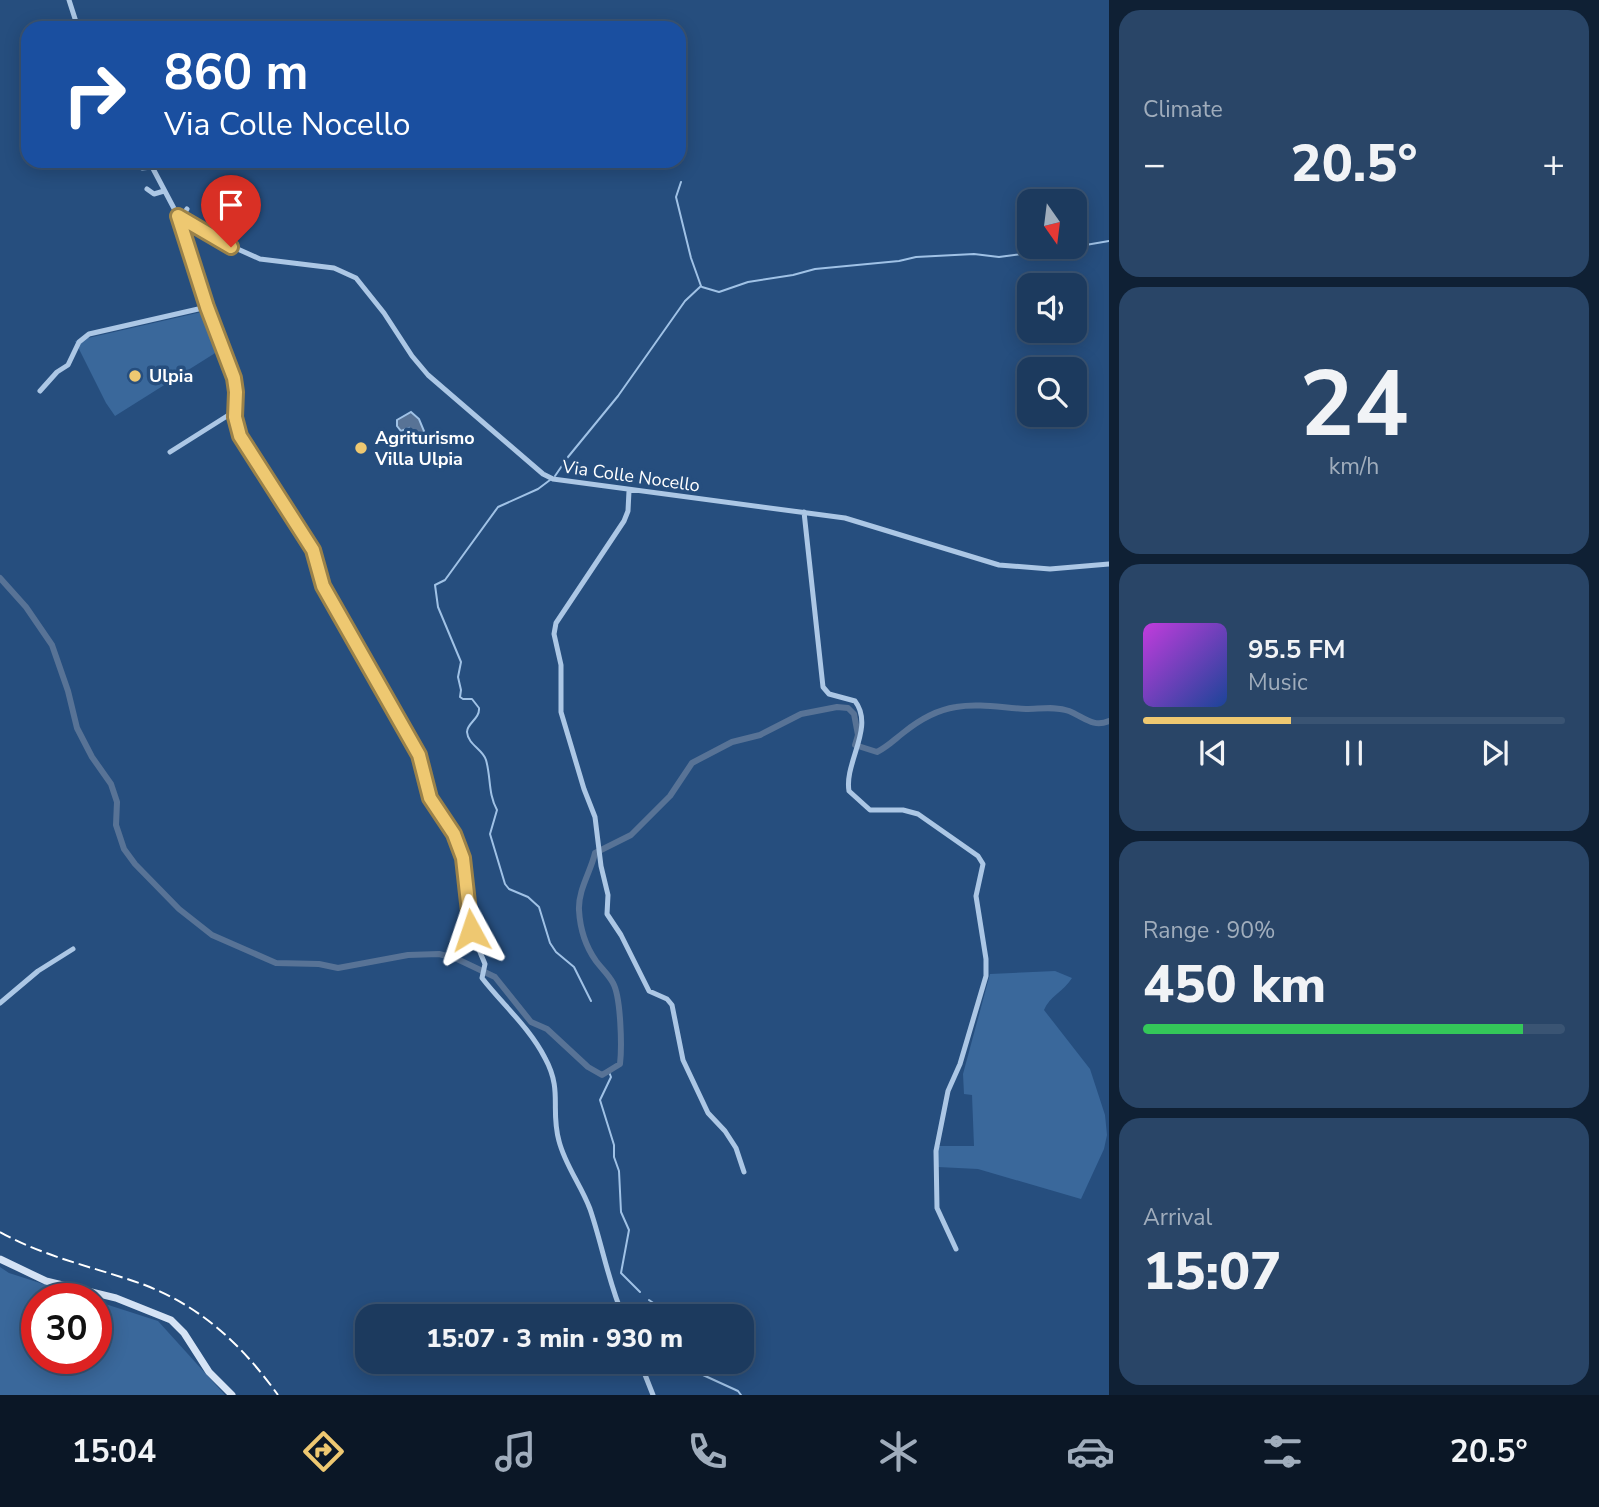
<!DOCTYPE html>
<html lang="en">
<head>
<meta charset="utf-8">
<style>
	body { margin:0; font-family:"Nunito Sans",sans-serif; background:#294567; color:#f1f3f6; height:100vh; display:flex; flex-direction:column; font-size:26px; white-space:nowrap }
	* { box-sizing:border-box; margin:0 }
	p { font-size:23px; color:#a0adbc }
	.icon { flex:none; width:38px; height:38px; fill:none; stroke:currentColor; stroke-width:2; stroke-linecap:round; stroke-linejoin:round }
	.map { position:relative; flex:1; overflow:hidden }
	.side { display:flex; flex-direction:column; gap:10px; padding:10px; background:#0f2034; width:490px }
	.side>* { flex:none }
	.banner { position:absolute; left:21px; top:21px; width:665px; height:147px; border-radius:21px; box-shadow:0 4px 18px #0003,0 0 0 2px #3a5473; background:#1a4fa0; color:#fff; overflow:hidden }
	.needle { width:46px; rotate:166deg }
	.fabs { position:absolute; left:1017px; top:189px; display:grid; gap:14px }
	.fabs a { display:grid; place-items:center; width:70px; height:70px; border-radius:14px; background:#1c3a5e; box-shadow:0 4px 18px #0003,0 0 0 2px #3a5473; font-size:35px }
	.speed { position:absolute; left:21px; top:1283px; display:flex; gap:14px; font-size:35px; font-weight:700; text-align:center }
	.speed>* { display:grid; place-content:center; width:91px; height:91px; border-radius:50%; background:#1c3a5e; box-shadow:0 4px 18px #0003,0 0 0 2px #3a5473; line-height:1 }
	.speed .limit { border:10px solid #d22; background:#fff; color:#111 }
	.pin { position:absolute; display:grid; place-items:center; width:60px; height:60px; color:#fff; margin:-72px -30px; border-radius:50% 50% 50% 0; rotate:-45deg; box-shadow:0 0 7px #0007 }
	.pin .icon { rotate:45deg }
	.me { position:absolute; width:77px; margin:-38px; rotate:355deg; stroke-linejoin:round; filter:drop-shadow(0 0 5px #0008) }
	.turn { display:flex; align-items:center; gap:24px; height:147px; padding:0 28px; font-size:32px }
	.turn .icon { width:91px; height:91px; stroke-width:2.5 }
	.turn b { display:block; font-size:49px; line-height:60px }
	.big { font-size:52px; font-weight:800; line-height:1.1 }
	.side .widget { flex:1; display:flex; flex-direction:column; justify-content:center; gap:10px; min-width:0; padding:0 24px; border-radius:21px; background:#294567 }
	.side .dial { align-items:center; gap:0 }
	.dial b { font-size:91px; line-height:1 }
	.song { display:flex; align-items:center; gap:21px }
	.cover { width:84px; height:84px; border-radius:10px; background:linear-gradient(135deg,hsl(290 70% 55%),hsl(220 70% 35%)) }
	.played { height:7px; border-radius:4px; background:linear-gradient(90deg,#eec871 35%,#3a5473 35%) }
	.keys { display:flex; justify-content:space-around; direction:ltr }
	.heat { display:flex; justify-content:space-between; align-items:center; font-size:38px; direction:ltr }
	.charge { height:10px; border-radius:5px; background:linear-gradient(90deg,#34c759 90%,#3a5473 0) }
	.trip { position:absolute; left:355px; top:1304px; width:399px; height:70px; border-radius:21px; background:#1c3a5e; box-shadow:0 4px 18px #0003,0 0 0 2px #3a5473; font-weight:800; line-height:70px; text-align:center }
	.menu { display:flex; height:112px; justify-content:space-around; align-items:center; background:#0b1726; color:#a0adbc }
	.menu .icon { width:49px; height:49px }
	.menu .on { color:#eec871 }
	.menu b { font-size:32px; color:#f1f3f6 }
	main { display:flex; flex:1; min-height:0 }
	.map>svg:first-child { display:block }
</style>
</head>
<body>
<main>
<div class="map">
<svg width="1109" height="1395" viewBox="0 0 1109 1395">
	<rect width="100%" height="100%" fill="#264e7e"/>
	<path fill="#3a689b" d="M206,311L220,350L115,416L106,403L75,341Z
		M1055,971L1072,978C1064,991 1049,997 1044,1010L1090,1069L1105,1115L1107,1135L1104,1149L1081,1199L978,1169L938,1167L937,1146H974L972,1095L964,1094L963,1074L990,974Z
		M0,1267L9,1273L87,1298H37V1358H96V1301L158,1321L225,1395H0Z"/>
	<path fill="#587396" stroke="#a0c2e6" stroke-width="2" d="M411,412L419,419L424,431L423,436L418,439L413,436L409,428L401,431L397,426V420Z"/>
	<g fill="none" stroke-linecap="round" stroke-linejoin="round">
		<path stroke="#a0c2e6" stroke-width="2" d="M681,182L676,197L691,258L701,286
			M1074,247L1109,241
			M702,287L719,292L748,282L793,275L815,269L899,261L916,257L974,254L999,257L1073,247
			M555,476L568,457L618,396L685,301L701,286
			M550,480L538,489L498,507L445,580L435,585L438,607L461,662L458,677L461,690L460,697L463,699H472L479,708C480,719 467,723 467,732C468,745 483,749 486,760C491,777 488,794 497,810L490,834L505,884L509,889L528,897L539,907L550,943L556,952L574,967L591,1001
			M609,1072L611,1077L600,1100L614,1145V1157L619,1171L621,1212L629,1230L621,1273L640,1292
			M649,1300L672,1316
			M702,1362L703,1375L738,1391L741,1395"/>
		<path stroke="#587396" stroke-width="6" d="M0,578L26,607L52,645L68,691L77,728L92,757L111,784L117,802L116,825L124,849L135,864L179,909L212,935L276,963L319,964L338,968L408,955L439,954L455,958L495,977L531,1022L547,1029L588,1067L602,1075L620,1064C622,1047 621,997 613,983C609,975 602,969 596,961C586,947 580,928 579,910C578,890 591,871 595,853L631,835L670,796L692,763L732,742L760,735L801,714L837,707L848,708L854,714L858,735L855,745L877,752C887,747 894,740 903,733C919,720 936,710 956,707C979,703 1003,708 1026,709C1040,709 1056,706 1069,711C1084,717 1093,728 1109,721"/>
		<path stroke="#acc7e5" stroke-width="5" d="M69,0L78,28
			M135,161L142,168L152,167
			M149,161L178,216L213,238L260,259L334,268L356,278L384,313L412,356L428,375L543,474L553,479L845,518L999,565L1050,569L1109,564
			M147,189L154,194L164,191
			M178,216L207,307L234,378L235,417L240,436L313,550L323,586L400,725L417,751L430,798L457,841L464,862L472,933L485,964L482,978C503,1005 529,1027 545,1058C563,1091 550,1109 559,1141C565,1165 581,1185 590,1209C602,1244 608,1281 623,1316
			M181,218L187,209
			M40,391L57,372L68,365L79,342L89,334L207,307
			M170,452L235,411
			M629,491L628,511L624,521L556,623L554,634L561,665V712L584,789L595,817L601,866L608,895L607,914L621,935L649,991L667,999L672,1005L683,1060L708,1113L725,1131L736,1148L744,1172
			M804,512L823,687L829,694L855,701C875,727 844,763 849,791L870,810H903L918,814L978,856L983,864L976,896L986,959V976L960,1064L948,1091L936,1151L937,1208L956,1249
			M0,1003L38,971L73,949
			M640,1362L653,1395"/>
		<path stroke="#d5e3f5" stroke-width="7" d="M0,1259L46,1281L116,1298L171,1320L184,1333L209,1372L232,1395"/>
		<path stroke="#fff" stroke-width="2" stroke-dasharray="12 5" stroke-linecap="butt" d="M0,1232C44,1257 94,1267 142,1284C201,1306 242,1345 278,1395"/>
	</g>
	<g fill="none" stroke-linecap="round" stroke-linejoin="round">
		<g stroke="#9b8249" stroke-width="18">
			<path id="route" d="M231,247L178,216L207,307L234,378L236,392L235,417L240,436L313,550L323,586L419,755L430,798L454,834L463,858L471,930"/>
		</g>
		<use href="#route" stroke="#eec871" stroke-width="12"/>
	</g>
	<g fill="#eec871" stroke="#264e7e" stroke-width="2.5">
		<circle cx="135" cy="376" r="7"/>
		<circle cx="361" cy="448" r="7"/>
	</g>
	<g text-anchor="middle" dominant-baseline="central" stroke-width="7" stroke-linejoin="round" paint-order="stroke">
		<g font-size="18" font-weight="bold" fill="#fff" stroke="#264e7e" text-anchor="start">
			<text x="149" y="376">Ulpia</text>
			<text x="375" y="438">Agriturismo<tspan x="375" dy="21">Villa Ulpia</tspan></text>
		</g>
		<g font-size="18" fill="#fff" stroke="#264e7e">
			<text transform="translate(631 476) rotate(8)">Via Colle Nocello</text>
		</g>
	</g>
</svg>
<div class="fabs">
<a><svg class="needle" viewBox="-14 -14 28 28"><path d="M0-13l5 13h-10z" fill="#e53935"/><path d="M0 13l5-13h-10z" fill="#a0adbc"/></svg></a>
<a><svg class="icon" aria-label="sound" viewBox="0 0 24 24"><path d="M4 9h4l5-4v14l-5-4H4zM17 9q2 3 0 6"/></svg></a>
<a><svg class="icon" aria-label="search" viewBox="0 0 24 24"><circle cx="10" cy="10" r="6"/><path d="M15 15l6 6"/></svg></a>
</div>
<div class="speed"><div class="limit">30</div></div>
<div class="pin" style="left:231px;top:247px;background:#d93025"><svg class="icon" aria-label="arrive" viewBox="0 0 24 24"><path d="M6 21V4h12l-3 4 3 4H6"/></svg></div>
<svg class="me" style="left:471px;top:930px" viewBox="-20 -20 40 40"><path d="M0-17L14 15 0 8-14 15z" fill="#eec871" stroke="#fff" stroke-width="4"/></svg>
<div class="trip">15:07 · 3 min · 930 m</div>
<div class="banner">
<div class="turn"><svg class="icon" aria-label="right" viewBox="0 0 24 24"><path d="M7 20v-9h11M14 6l5 5-5 5"/></svg><div><b>860 m</b>Via Colle Nocello</div></div>
</div>
</div>
<section class="side">
<div class="widget"><p>Climate</p>
<div class="heat"><a>−</a><b class="big">20.5°</b><a>+</a></div>
</div>
<div class="widget dial"><b>24</b><p>km/h</p></div>
<div class="widget">
<div class="song"><i class="cover"></i><div><b>95.5 FM</b><p>Music</p></div></div>
<div class="played"></div>
<div class="keys"><svg class="icon" aria-label="previous" viewBox="0 0 24 24"><path d="M18 5L8 12l10 7zM5 5v14"/></svg><svg class="icon" aria-label="pause" viewBox="0 0 24 24"><path d="M8 5v14M16 5v14"/></svg><svg class="icon" aria-label="next" viewBox="0 0 24 24"><path d="M6 5l10 7-10 7zM19 5v14"/></svg></div>
</div>
<div class="widget"><p>Range · 90%</p><b class="big">450 km</b><div class="charge"></div></div>
<div class="widget"><p>Arrival</p><b class="big">15:07</b></div>
</section>
</main>
<nav class="menu">
<b>15:04</b>
<svg class="icon on" aria-label="directions" viewBox="0 0 24 24"><path d="M12 3l9 9-9 9-9-9zM9 14v-3h6M13 9l2 2-2 2"/></svg>
<svg class="icon" aria-label="music" viewBox="0 0 24 24"><path d="M9 18V5l10-2v13"/><circle cx="6" cy="18" r="3"/><circle cx="16" cy="16" r="3"/></svg>
<svg class="icon" aria-label="phone" viewBox="0 0 24 24"><path d="M5 4h4l2 5-3 2q2 4 5 5l2-3 5 2v4C11 20 4 13 5 4z"/></svg>
<svg class="icon" aria-label="climate" viewBox="0 0 24 24"><path d="M12 3v18M4 7l16 10M4 17L20 7"/></svg>
<svg class="icon" aria-label="car" viewBox="0 0 24 24"><path d="M5 17H2v-5l4-1 3-4h7l3 4 3 1v5h-3M9 17h6M6 11h13"/><circle cx="7" cy="17" r="2"/><circle cx="17" cy="17" r="2"/></svg>
<svg class="icon" aria-label="filters" viewBox="0 0 24 24"><path d="M4 7h16M4 17h16"/><circle cx="9" cy="7" r="2"/><circle cx="15" cy="17" r="2"/></svg>
<b>20.5°</b>
</nav>
</body>
</html>
